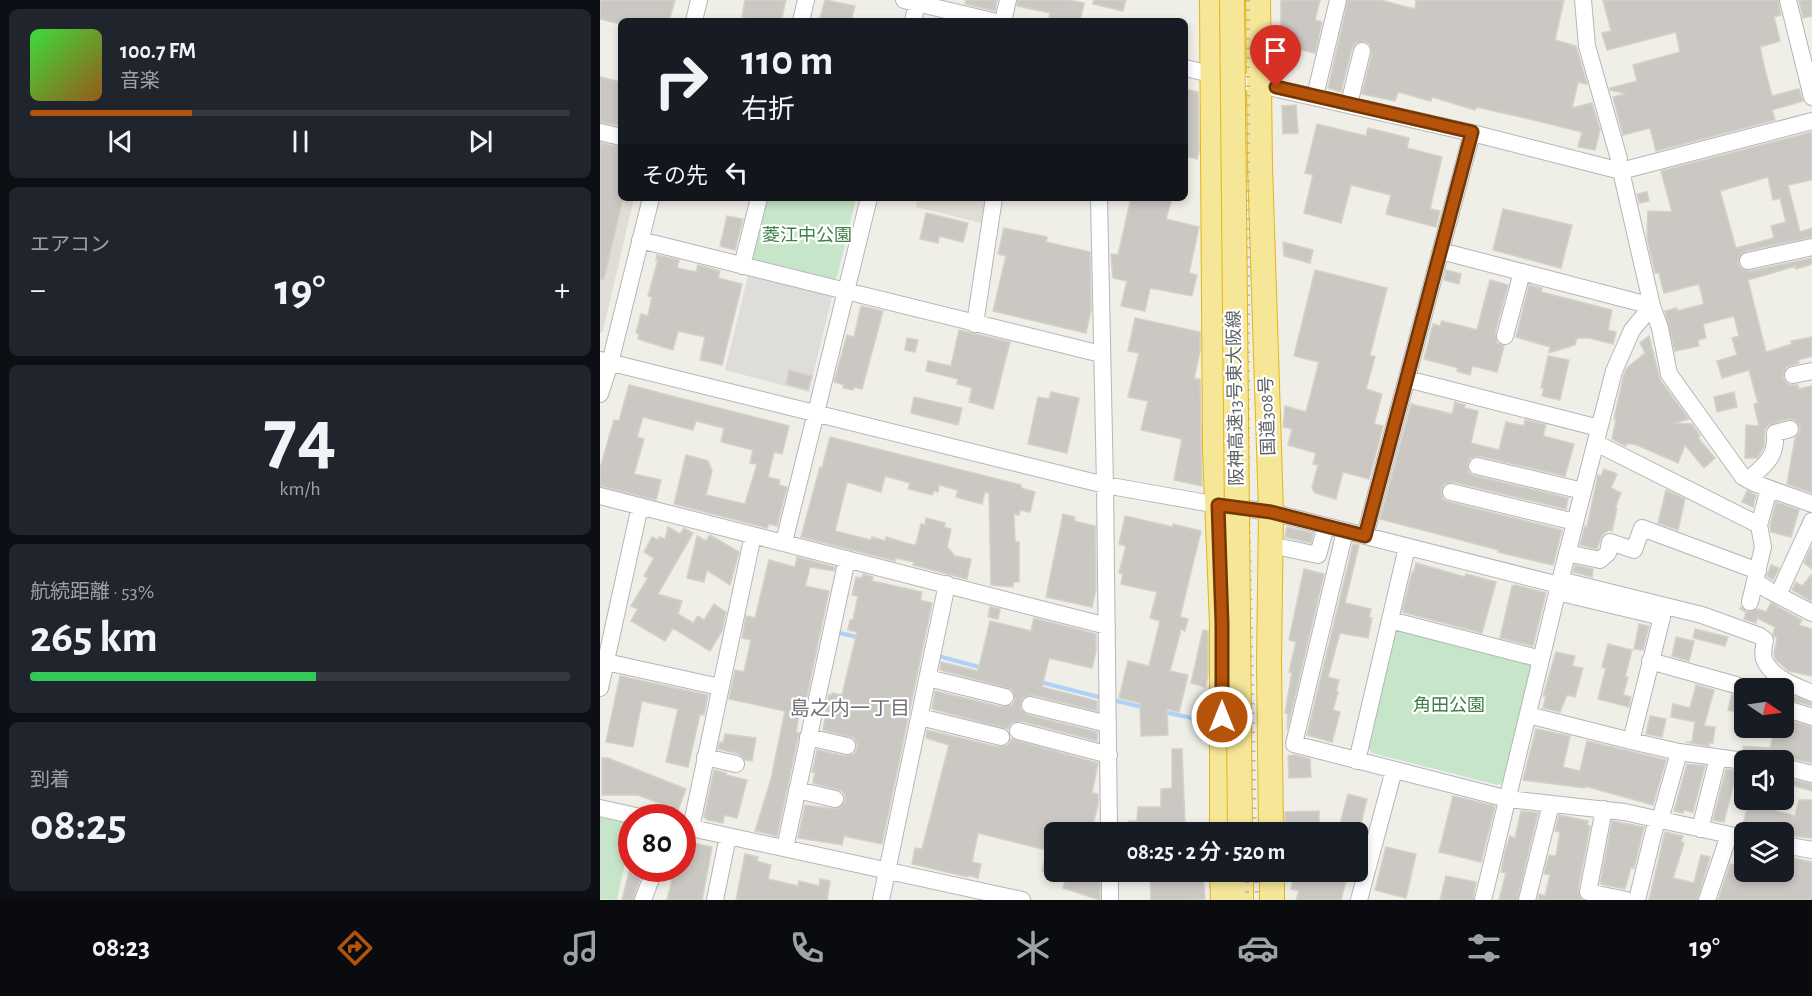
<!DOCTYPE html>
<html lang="ja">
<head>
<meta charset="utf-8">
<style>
	body { margin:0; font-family:"Alegreya Sans","Noto Sans JP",sans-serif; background:#20242c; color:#f1f3f6; height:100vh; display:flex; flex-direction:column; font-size:22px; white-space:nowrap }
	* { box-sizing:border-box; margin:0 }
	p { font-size:20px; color:#9ea1a6 }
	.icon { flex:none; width:33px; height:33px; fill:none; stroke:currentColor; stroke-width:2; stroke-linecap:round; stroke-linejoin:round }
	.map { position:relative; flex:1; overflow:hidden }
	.sheet { display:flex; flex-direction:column; gap:9px; padding:9px; background:#0d0f14; width:600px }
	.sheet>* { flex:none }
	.top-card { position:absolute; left:18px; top:18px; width:570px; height:183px; border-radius:9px; box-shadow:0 3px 9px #0003; background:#171b24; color:#f1f3f6; overflow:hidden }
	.needle { width:39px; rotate:103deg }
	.fabs { position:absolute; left:1134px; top:678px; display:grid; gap:12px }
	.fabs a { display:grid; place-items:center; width:60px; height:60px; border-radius:9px; background:#171b24; box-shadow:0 3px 9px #0003; font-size:30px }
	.speed { position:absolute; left:18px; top:804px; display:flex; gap:12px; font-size:30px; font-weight:700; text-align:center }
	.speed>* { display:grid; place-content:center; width:78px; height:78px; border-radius:50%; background:#171b24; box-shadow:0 3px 9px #0003; line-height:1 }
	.speed .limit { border:9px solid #d22; background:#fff; color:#111 }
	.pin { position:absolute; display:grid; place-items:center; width:51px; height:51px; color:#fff; margin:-62px -26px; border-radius:50% 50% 50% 0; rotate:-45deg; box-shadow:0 0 6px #0007 }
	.pin .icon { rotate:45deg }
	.me { position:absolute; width:66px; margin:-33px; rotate:0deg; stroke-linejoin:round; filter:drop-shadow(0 0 4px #0008) }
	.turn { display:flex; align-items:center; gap:21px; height:126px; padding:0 24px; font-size:27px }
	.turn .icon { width:78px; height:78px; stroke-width:2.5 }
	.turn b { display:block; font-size:42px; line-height:51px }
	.then { display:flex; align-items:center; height:57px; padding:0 24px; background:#0003; gap:12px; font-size:22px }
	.big { font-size:45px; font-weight:600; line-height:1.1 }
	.sheet .widget { flex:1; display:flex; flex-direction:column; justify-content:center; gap:9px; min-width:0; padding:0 21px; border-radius:9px; background:#20242c }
	.sheet .dial { align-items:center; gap:0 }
	.dial b { font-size:78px; line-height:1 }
	.song { display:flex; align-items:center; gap:18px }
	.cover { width:72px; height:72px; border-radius:9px; background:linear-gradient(135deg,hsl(120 70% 55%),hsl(30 70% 35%)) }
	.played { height:6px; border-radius:3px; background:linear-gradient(90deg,#b45309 30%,#363941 30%) }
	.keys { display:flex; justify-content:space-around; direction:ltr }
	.heat { display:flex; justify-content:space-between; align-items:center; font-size:33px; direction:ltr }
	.charge { height:9px; border-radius:4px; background:linear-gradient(90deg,#34c759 53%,#363941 0) }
	.trip { position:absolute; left:444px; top:822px; width:324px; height:60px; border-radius:9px; background:#171b24; box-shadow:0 3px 9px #0003; font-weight:600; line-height:60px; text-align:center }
	.menu { display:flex; height:96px; justify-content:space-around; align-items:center; background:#090b0e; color:#9ea1a6 }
	.menu .icon { width:42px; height:42px }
	.menu .active { color:#b45309 }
	.menu b { font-size:27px; color:#f1f3f6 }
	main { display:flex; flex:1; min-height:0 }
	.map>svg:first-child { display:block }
</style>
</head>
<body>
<main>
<section class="sheet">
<div class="widget">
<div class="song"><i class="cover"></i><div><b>100.7 FM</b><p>音楽</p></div></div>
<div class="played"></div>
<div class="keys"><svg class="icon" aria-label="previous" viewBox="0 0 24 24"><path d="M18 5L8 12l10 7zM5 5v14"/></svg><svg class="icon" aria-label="pause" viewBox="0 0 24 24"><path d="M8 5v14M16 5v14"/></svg><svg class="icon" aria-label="next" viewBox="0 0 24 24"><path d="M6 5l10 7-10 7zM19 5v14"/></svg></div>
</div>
<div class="widget"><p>エアコン</p>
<div class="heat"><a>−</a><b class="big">19°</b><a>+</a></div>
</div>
<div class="widget dial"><b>74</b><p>km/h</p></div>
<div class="widget"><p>航続距離 · 53%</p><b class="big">265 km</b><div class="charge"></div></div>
<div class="widget"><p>到着</p><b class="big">08:25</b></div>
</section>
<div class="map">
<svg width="1212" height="900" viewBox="0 0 1212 900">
	<rect width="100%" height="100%" fill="#efeee7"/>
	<path fill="#deddd9" d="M149,272L230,292L232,297L209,392L125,370Z"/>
	<path fill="#dfddd5" d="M0,138L21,144V198H34L3,331L0,333Z
		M318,198H388L382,223L316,207Z"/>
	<path fill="#c6e5c9" d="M165,198H256L237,277L233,281L156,262L152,256Z
		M801,629L929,660L932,667L903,782L898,785L772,753L767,746L794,632Z
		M0,817L31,824V835L17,900L0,899Z"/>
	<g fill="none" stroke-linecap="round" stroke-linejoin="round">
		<path stroke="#aed1f8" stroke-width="4" d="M236,632L261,638
			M338,656L383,668
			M440,682L503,698
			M517,701L542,707
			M564,712L610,722"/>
	</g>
	<path fill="#cbc8c4" stroke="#d4d1c6" stroke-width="1.5" fill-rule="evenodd" d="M0,0H75L69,21H21V24L0,19Z
		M145,0H186L181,21H159L142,17Z
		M225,0L255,6L251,21H232L220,18Z
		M366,0H397L395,11L365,4Z
		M418,0H468L484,3L480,21H448L450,13L417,6Z
		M494,0H526L523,11L493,4Z
		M681,0H720L715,20L722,22L715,53L681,45Z
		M748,0H780L815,9L816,0H964L955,40L976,46L987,84L978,82L972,108L992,103L1000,130L995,150L978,147L982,132L921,117L876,107L875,110L832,97L831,101L798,92L795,101L762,94L772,53L770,44L764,41L755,43L752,48L741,92L728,88Z
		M1003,0H1178L1181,15L1174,17L1180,41L1160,47L1165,70L1172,96L1199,89L1203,101L1172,110L1175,120L1056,151L1050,128L1023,135L1013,97L1026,94L1010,90V88L1037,81L1033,65L1080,52L1076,32L1007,50L1002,33L1011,31Z
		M1199,0H1212V16L1203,18Z
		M0,77L21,82V126L0,122Z
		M585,89L598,92L599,151L597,159L585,156Z
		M696,105L698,133L683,134L682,106Z
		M717,124L766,136L768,128L809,138L807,148L842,157L830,209L840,211L836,227L786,214L791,195L751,185L741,223L704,213L713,175L705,173Z
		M1212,132V180L1188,185L1200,232L1212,228V237L1146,251L1141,254L1138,263L1141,268L1150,271L1212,258V264L1209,265L1196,269V266L1148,280L1166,352L1192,344L1191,341L1212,337V356L1198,360L1199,363L1186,367L1183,377L1186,382L1190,385H1198L1199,389L1212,386V493L1187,484L1195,438L1200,431V426L1193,419H1187L1169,425L1165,429L1164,446L1160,454L1157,458H1145L1146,425L1159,426L1154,404L1158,403L1149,370L1122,378L1117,361L1137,355L1132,338L1139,336L1134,316L1103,324L1106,338L1098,340L1099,346L1075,351L1065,311L1077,308V311L1104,304L1099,284L1064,293L1059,273H1055L1047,238L1048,211L1072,212L1061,171ZM1168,177L1173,200L1180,198L1186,222L1171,226L1174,238L1136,248L1120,191Z
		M0,143L21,147V198H23L4,279H0Z
		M1047,192L1049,201L1039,203L1037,194Z
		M531,198H559L571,201L566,219L599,227L589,273L597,275L592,296L550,288L545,311L521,306L527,281L513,278L511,254L518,255Z
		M903,209L972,225L961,268L893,250Z
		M326,213L368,223L363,242L339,236L338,243L320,239Z
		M127,216L143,219L135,250L120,246Z
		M404,228L447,237L446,242L490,252L491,310L486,333L393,311L406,256L398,254Z
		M683,242L713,250L710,263L684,256Z
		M57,255L79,260L77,268L96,272L98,265L120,271L118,278L142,284L122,365L100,360L105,337L78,331L73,350L38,339L39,334L36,333L41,314L48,316L52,297L48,296L58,260H56Z
		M715,270L787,288L770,355L775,357L766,389L782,394L774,424L783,426L769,479L743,472L736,499L715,493L712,488L718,465L713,464L716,453L688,445L692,429L683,427L685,406L706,412L719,362L694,356Z
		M846,270L861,274L859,284L844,280Z
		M890,280L908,285L895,333L897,343L904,346L897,372L872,366L870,375L857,371L858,368L824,359L833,324L840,326L842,321L877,330Z
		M929,285L942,288L941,292L1012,310L1008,330L1016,332L1013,344L989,338H977L975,345L949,353L950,347L916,337Z
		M261,306L283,311L262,389L254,387L253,390L243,388L244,385L234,382L247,335L254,337Z
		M535,318L600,332V351L594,379H600L602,486L574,480L582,439L541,430L548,401L528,397L539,353L528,351Z
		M359,330L410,342L393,409L369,402L372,388L357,384L358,379L326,371L328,361L351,366Z
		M1049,336L1060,380L1089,419L1074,423L1092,424L1100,436L1098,438L1115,458L1104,468L1085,445L1078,463L1037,445L1027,443L1026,446L1012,439L1016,419H1014L1024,374L1027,368L1045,353L1040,343Z
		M307,338L318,340L315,352L305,350Z
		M948,356L969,360L960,400L942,396L944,388H941Z
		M189,370L212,376L208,390L186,384Z
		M29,385L189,426L182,454L174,452L168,477L180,480L179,485L187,487L177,526L169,524L167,528L74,504L86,455L108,461L112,471L106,495L145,504L157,464L150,463L153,450L121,442L124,428L96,421L93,430L43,417L37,437L44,439L34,474L61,480L56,500L0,486V468L14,420L19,421Z
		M451,392L479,398L467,453L428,444L438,397L449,399Z
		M1134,392L1137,407L1117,412L1114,397Z
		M314,397L362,408L358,425L311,413Z
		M855,402L865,405L864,408L878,411L871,443L899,450L906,422L924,426L925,420L946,425L943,436L974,444L965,476L879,456L870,458L867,464L869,473L875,476L968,498L966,509L853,482L844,484L841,490L843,499L849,502L962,530L953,565L898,552L899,550L780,519L811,404L852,414Z
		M230,437L421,485V488L435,492L430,512L420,510L419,515L414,514L415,542H419V582H413V587L391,585L389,493L385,492L382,504L356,497L358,490L339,485L338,492L334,491L332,495L308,489L310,483L285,476L281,492L247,482L240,511L235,531L271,540L272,537L285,541L286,537L313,545L316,544L321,524L325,525L326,518L345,523L344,527L351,529L347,547L355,556L371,559L367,579L313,565L314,562L295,558V561L201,537L220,467L222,468Z
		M1004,469L1017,474L1011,488L1021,493L1015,508H1017L1012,531L1009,530L1002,535L997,549L980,545L985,526L987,527L998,475L1001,476Z
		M1066,490L1085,499L1078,530L1058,523Z
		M1147,491L1156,495L1153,507L1142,502Z
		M1176,502L1199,510L1191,537L1171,532L1170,525Z
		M463,514L475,517L474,521L495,526L496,589L492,607L446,597Z
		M525,516L573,527V524L601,531L580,617L588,619L585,631L581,629L570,671L588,675L579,712L567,709L568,735L541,736L540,703L519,698L528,661L549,666L560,621L550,618L557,592L521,584L523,574L519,573L526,546L519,544Z
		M68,527L80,534L84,528L93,533L58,594L82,601L78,614L93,623L98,616L104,620L114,604L126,612L122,631L110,651L73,628L65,641L31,621L38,609L31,606L48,578L44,576L54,558L44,552L52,537L58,540L59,537L65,539Z
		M687,527L713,533L711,543L685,537Z
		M110,535L139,552L130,585L107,570L104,582L87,578L97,536L106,541Z
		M753,544L759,545L745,603L771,609L769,617L772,618L768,638L740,633L728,677L739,680L736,691L738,692L733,710L740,712L732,742L707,735Z
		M1212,546V569L1204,563Z
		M197,557L235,567L234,571L210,567L205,586L229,591L204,710L200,709L196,732L199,733L198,738L177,836L155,831L171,779L185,711L129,699L135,670L144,672L151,640L142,638L146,616L155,618L169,560L195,567Z
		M816,563L865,577L866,574L896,582L882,633L802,612L812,572H814Z
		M975,565L993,569L992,577L973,572Z
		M1171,565L1179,568L1173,580L1167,576Z
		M704,569L724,574L687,730L688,714L685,713L692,672H689L696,642L689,640Z
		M263,574L273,577L272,581L322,592L320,600L332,603L282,844L244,836L242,845L198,838L205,805L237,809L245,802V795L242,791L213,783L215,773L212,772L217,750L245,756L254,754L257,749V744L254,738L223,730L229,695H231L232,693L242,695L257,632L248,630L250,620H253L258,596L252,595L256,577L262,578Z
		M1212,574V599L1211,601L1192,590L1196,582L1202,586Z
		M915,585L946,593L933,646L900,638L912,586Z
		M1171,603L1202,620L1199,625L1212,629V676L1189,671L1176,660L1174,654L1177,639L1173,634L1175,627L1157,618L1156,623L1144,619L1146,612L1140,609L1141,607L1148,612L1158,609L1166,612Z
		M390,607L400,609L398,619L388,617Z
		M434,618L496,634V651L492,668L449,658L442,687L497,701V711L432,695L422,698L420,708L428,715L497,732V741L421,721L411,723L408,729L332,709L335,691L402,707L412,705L415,699L412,689L340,670L341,662L378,671L390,621L431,631Z
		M1039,624L1049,626L1043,650L1034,649Z
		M1095,629L1128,637L1125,646L1093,638Z
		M603,630L608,631V676L605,687L591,683Z
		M1076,637L1094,641L1089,661L1072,656Z
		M1008,644L1032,650L1025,677H1028L1023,695L1031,697L1029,707L998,699L1006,668L1002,667Z
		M956,652L975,656L972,666L983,668L975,697L967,695L960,712L943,708L946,696H943Z
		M20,676L108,695L104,715L100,714L88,767L66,762L78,709L42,701L33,747L6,742Z
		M1096,685L1114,690L1104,726L1115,727L1113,743H1109V746L1086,742H1092L1095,722L1071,717L1073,704L1090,708Z
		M1184,692L1212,703V706L1184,698Z
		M1132,695L1144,700V715L1128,710Z
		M1050,716L1066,719L1062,737L1046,734Z
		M1184,719L1212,727V763L1186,757H1181L1176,760L1154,759L1150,752L1143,750V746L1170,748L1173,736L1185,737L1187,726L1184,725Z
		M936,729L970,736L963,767L980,771L987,741L1066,760L1053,805L985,786V788L923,780Z
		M327,730L398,747L408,745L411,739L498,763L492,793L498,794V805L491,832H454V875L442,871L447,850L378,833L372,862L381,864L378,878L368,875V877L312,864L315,848L322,849L349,745L326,738Z
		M125,734L156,738L152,761L145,760L139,754L118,749L120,742L123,743Z
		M572,749H582L585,824H556V828H551V832H528L529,821H537L538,807H561V789L572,788Z
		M695,755L710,759L711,777L689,778L688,756Z
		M2,758H8L86,789L78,810L38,795H2Z
		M1087,764L1105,766L1093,812L1084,810L1083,813L1074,811Z
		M1126,769L1137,771L1124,822L1113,820Z
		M114,770L126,773V775L147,780L137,818L124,815L123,823L108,820L104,817Z
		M1184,778L1212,784V791L1184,783Z
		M748,794L767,799L759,832H738Z
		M853,796L895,806L881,862L839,852Z
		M1149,800H1179L1176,811L1195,816L1199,800H1212V838L1184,835V832H1173L1143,825Z
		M719,811V832H705L706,826L685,827V812Z
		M921,811L938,813L917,900H899L906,873L901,872L905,852L910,836L915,838Z
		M959,815L988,821L987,825L990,826L978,890L981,900H938L939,894L945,896L950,875L944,874L949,855L956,856L960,832L955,831Z
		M1012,821L1044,827L1034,868L1031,867L1025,889L1000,884Z
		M1065,832L1083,836L1081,842L1084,843L1073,878L1094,883L1101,855L1110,857L1097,900H1049Z
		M84,841L112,847L102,900H67L75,868H82Z
		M786,847L816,854L806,898L775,890Z
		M145,854L158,857L157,861L171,865L168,879L198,886L199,881L219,886L220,879L230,881L227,900H136Z
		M1184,856L1212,862V900H1118L1130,864L1136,865L1135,872H1176L1184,874Z
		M30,868H43L33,900H22Z
		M468,872H487V873L500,876V900L463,888Z
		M550,872H603L605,899L551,900Z
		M695,872H748L741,900H696L699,891L691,889Z
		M846,876L876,882L873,900H840Z"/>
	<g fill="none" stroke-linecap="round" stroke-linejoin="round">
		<g stroke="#b4b6ba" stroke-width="18">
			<path id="minor" d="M304,0L392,21
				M983,0L987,46L1019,159L1017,168
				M1188,0L1212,97
				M94,21L99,0
				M201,21L206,0
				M313,21L317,3
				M403,21L408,0
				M585,68L872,133L1021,171L1052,306L1032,330L1014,371L959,585L883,900
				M715,96L738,0
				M749,104L762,51
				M0,132L21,137
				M1021,171L1212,121
				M499,198L505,485L509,832
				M40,240L501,354
				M841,251L1052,306L1060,328L1069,374L1143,477L1154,483L1212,504
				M1148,261L1212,247
				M142,266L159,198
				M375,324L394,198
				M905,336L922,272
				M0,360L505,485L618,505L671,512L959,585
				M1193,375L1212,371
				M807,379L999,428
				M0,394L10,363L51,198
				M996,443L1159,525
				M877,466L983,491
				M1148,480C1165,465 1177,457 1175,433L1190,429
				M851,492L975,522
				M0,496L507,626
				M745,531L694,744L908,799L1024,812L1144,838
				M765,536L872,133
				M184,542L269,198
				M671,545L718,555L726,526
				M967,553L1000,560L1008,553L1010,542L1034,550L1042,528L1158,571
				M960,580L1102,615L1160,636L1165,640C1164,646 1162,654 1164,659C1171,678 1196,686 1212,693
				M1155,581L1170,591L1212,613
				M1178,595L1212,521
				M1150,602L1163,547L1159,525L1169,489
				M790,620L941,659
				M1050,661L1136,685L1144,690
				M6,662L120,687
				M328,678L405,697
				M0,688L40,506
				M430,705L508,724
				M1184,708L1212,717
				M928,715L1031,741L1062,617L957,592
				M320,717L401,737
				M418,731L509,755
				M208,737L247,746
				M1031,741L1079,752L1144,761
				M105,757L136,764
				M757,761L807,547
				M1184,767L1212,774
				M197,790L235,799
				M0,808L45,818
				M1004,809L988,892L1026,900
				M1060,820L1079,752
				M82,826L422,900
				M91,828L153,535
				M1100,829L1118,758
				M1184,845L1212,850
				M185,848L247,559
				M43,900L55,868
				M115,900L128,836
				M281,900L347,584
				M510,900V872
				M759,900L794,770
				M927,900L951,804
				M1037,900L1057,819
				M1107,900L1129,835"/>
		</g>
		<g stroke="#e4b612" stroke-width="26">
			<path id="highway" d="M612,0L615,449L622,624V832
				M658,0L660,166L671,512L669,663L671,832
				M622,872L623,900
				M641,872V900
				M672,872V900"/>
		</g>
		<use href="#minor" stroke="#fff" stroke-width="16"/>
		<use href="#highway" stroke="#f5e698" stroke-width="24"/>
		<path stroke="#b5b5b6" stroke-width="4" stroke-dasharray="1.5 8" stroke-linecap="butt" d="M638,0L639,77
			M648,0V493L655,832
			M647,872V900
			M656,872L657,900"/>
		<g stroke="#e4b612" stroke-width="26" stroke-linecap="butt">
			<path id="highway-bridge" d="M632,0L640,832"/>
		</g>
		<use href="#highway-bridge" stroke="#f5e698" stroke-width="24"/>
	</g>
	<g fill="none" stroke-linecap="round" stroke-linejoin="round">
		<g stroke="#753606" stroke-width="15">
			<path id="route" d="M622,717V624L618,505L671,512L765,536L872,132L676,87"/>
		</g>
		<use href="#route" stroke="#b45309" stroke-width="10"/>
	</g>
	<g text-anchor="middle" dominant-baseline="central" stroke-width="4.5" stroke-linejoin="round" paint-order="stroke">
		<g font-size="18" fill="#3c8045" stroke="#fff">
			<text x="207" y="236">菱江中公園</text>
			<text x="849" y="706">角田公園</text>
		</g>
		<g font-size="18" fill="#5e6166" stroke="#fff">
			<text transform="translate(636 398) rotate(-91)">阪神高速13号東大阪線</text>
			<text transform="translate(668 416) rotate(-92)">国道308号</text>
		</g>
		<g font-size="20" fill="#6f7378" stroke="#fff">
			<text x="250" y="709">島之内一丁目</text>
		</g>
	</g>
</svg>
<div class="fabs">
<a><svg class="needle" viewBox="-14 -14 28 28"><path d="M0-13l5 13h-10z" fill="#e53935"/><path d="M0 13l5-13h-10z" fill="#9ea1a6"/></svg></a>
<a><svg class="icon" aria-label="sound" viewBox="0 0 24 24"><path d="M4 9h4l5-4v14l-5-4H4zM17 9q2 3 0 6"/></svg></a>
<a><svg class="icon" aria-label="layers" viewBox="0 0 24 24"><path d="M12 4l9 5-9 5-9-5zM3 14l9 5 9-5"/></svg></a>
</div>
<div class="speed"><div class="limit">80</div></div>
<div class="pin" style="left:676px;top:87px;background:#d93025"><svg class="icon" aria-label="arrive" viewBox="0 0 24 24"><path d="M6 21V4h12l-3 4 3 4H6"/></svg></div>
<svg class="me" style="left:622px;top:717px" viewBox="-20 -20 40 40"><circle r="17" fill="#b45309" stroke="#fff" stroke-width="3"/><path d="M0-11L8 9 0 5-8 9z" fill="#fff"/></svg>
<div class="trip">08:25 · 2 分 · 520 m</div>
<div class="top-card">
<div class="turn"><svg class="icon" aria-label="right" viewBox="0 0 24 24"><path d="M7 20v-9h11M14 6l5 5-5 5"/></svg><div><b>110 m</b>右折</div></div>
<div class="then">その先<svg class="icon" aria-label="left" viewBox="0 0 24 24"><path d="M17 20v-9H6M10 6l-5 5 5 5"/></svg></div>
</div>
</div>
</main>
<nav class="menu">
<b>08:23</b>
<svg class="icon active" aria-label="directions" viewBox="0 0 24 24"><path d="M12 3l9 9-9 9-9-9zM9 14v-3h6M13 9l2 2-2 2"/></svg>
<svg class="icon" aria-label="music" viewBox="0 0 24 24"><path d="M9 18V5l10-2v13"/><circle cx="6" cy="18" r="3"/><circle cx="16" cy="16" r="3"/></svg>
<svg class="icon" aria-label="phone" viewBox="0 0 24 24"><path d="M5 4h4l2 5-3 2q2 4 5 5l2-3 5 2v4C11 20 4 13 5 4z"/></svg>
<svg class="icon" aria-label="climate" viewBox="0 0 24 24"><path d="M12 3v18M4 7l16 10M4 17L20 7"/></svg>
<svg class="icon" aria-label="car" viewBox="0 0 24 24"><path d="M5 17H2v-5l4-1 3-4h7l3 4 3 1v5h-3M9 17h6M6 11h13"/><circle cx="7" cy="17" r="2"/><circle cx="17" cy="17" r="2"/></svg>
<svg class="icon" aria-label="filters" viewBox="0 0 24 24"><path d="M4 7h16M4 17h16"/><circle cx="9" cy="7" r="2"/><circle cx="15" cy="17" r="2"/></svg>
<b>19°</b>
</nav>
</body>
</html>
